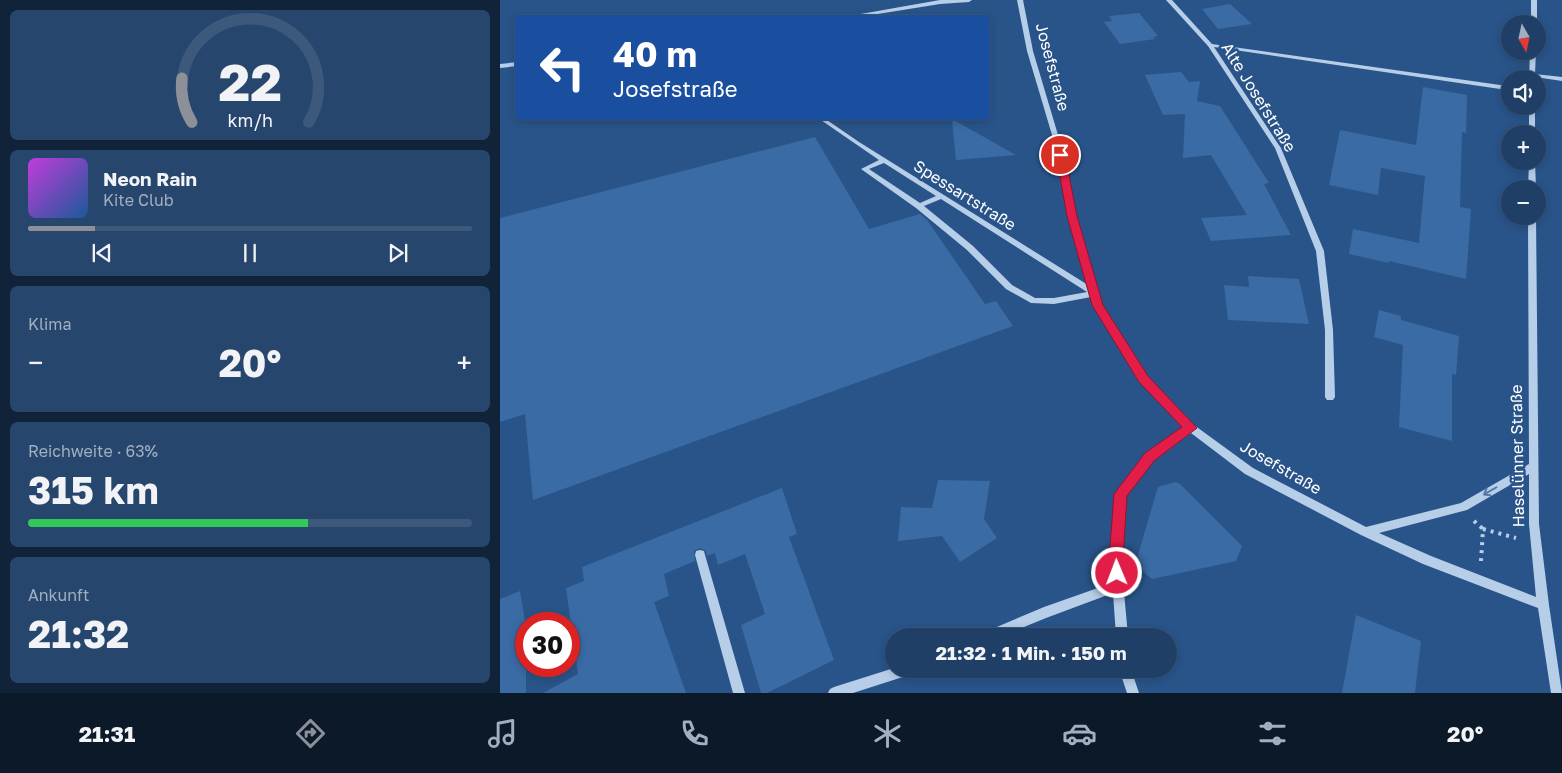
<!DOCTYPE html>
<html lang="de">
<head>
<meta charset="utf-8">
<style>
	body { margin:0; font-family:"Golos Text",sans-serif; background:#27466d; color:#f1f3f6; height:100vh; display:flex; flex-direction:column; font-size:19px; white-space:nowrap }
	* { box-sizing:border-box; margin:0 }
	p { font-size:16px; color:#a1afc0 }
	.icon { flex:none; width:28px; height:28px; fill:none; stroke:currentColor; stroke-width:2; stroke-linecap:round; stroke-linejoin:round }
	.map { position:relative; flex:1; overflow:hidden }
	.side { display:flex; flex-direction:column; gap:10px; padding:10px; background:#112339; width:500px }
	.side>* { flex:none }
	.top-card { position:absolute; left:15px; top:15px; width:475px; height:105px; border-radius:5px; box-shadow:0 2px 8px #0003,0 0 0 1px #3c587b; background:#1a4fa0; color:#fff; overflow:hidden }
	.needle { width:32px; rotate:171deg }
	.fabs { position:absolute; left:1001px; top:15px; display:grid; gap:10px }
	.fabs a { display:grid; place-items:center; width:45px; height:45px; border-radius:50%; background:#1f3f67; box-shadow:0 2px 8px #0003,0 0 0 1px #3c587b; font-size:25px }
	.speed { position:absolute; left:15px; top:612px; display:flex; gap:10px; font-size:25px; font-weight:700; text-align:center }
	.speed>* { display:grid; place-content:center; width:65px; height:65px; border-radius:50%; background:#1f3f67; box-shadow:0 2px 8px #0003,0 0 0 1px #3c587b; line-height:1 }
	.speed .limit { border:8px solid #d22; background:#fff; color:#111 }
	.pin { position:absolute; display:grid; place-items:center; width:42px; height:42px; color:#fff; margin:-21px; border:2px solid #fff; border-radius:50%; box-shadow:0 1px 5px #0007 }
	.me { position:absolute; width:55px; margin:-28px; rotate:359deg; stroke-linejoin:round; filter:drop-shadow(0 0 4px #0008) }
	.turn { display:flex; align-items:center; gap:18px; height:105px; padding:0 15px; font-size:22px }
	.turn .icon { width:65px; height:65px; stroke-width:2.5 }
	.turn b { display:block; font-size:35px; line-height:42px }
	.big { font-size:38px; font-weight:700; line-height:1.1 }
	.side .widget { flex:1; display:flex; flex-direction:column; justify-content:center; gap:8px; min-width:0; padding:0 18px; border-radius:8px; background:#27466d }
	.side .dial { align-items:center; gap:0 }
	.dial svg { height:130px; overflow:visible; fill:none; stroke:#3c587b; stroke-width:7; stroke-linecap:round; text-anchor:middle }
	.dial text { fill:#f1f3f6; stroke:none }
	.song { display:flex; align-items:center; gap:15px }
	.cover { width:60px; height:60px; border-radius:8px; background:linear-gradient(135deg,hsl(290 70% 55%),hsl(210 70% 35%)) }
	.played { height:5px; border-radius:2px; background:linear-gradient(90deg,#8c9099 15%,#3c587b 15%) }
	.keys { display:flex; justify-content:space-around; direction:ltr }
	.heat { display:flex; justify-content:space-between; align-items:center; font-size:28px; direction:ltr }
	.charge { height:8px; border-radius:4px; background:linear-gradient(90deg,#34c759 63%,#3c587b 0) }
	.trip { position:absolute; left:385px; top:628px; width:292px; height:50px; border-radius:25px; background:#1f3f67; box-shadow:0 2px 8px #0003,0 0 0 1px #3c587b; font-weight:700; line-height:50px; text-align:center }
	.tabs { display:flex; height:80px; justify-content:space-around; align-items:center; background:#0c1929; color:#a1afc0 }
	.tabs .icon { width:35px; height:35px }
	.tabs .current { color:#8c9099 }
	.tabs b { font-size:22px; color:#f1f3f6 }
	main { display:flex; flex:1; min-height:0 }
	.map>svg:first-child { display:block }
</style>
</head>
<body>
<main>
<section class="side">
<div class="widget dial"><svg viewBox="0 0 100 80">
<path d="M14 69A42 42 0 1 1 86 69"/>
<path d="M14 69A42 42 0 0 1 8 42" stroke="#8c9099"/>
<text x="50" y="56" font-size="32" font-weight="700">22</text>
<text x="50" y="72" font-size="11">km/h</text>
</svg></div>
<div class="widget">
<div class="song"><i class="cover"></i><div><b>Neon Rain</b><p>Kite Club</p></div></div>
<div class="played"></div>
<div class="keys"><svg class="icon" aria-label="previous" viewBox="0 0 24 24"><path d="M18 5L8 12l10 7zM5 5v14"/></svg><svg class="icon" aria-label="pause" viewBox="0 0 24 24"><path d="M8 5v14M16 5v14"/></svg><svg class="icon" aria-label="next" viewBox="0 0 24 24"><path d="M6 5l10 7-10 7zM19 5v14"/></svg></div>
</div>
<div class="widget"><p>Klima</p>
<div class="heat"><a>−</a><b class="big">20°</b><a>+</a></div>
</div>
<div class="widget"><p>Reichweite · 63%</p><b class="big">315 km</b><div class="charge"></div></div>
<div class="widget"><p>Ankunft</p><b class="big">21:32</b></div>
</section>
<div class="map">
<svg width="1062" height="693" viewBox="0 0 1062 693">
	<rect width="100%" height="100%" fill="#295489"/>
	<path fill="#3a6ba5" d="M730,4L752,24L718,29L702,9Z
		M639,13L658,36L653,37L655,39L620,44L604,22L612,21L609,16Z
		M681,72L689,82L700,81L697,101L720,106L769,183L764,184L791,235L711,241L701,218L747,215L711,155L683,158L685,114L663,115L645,75Z
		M923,87L967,95L966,133L962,132L960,207L971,209L966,279L889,261V263L849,254L853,229L919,243L925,176L881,168L878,195L829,185L840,130L916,145Z
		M452,119L516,155L456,160Z
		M315,137L369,229L420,214L427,220L485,304L496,301L513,326L33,500L25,414L0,422V218Z
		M748,276L799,279L809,324L728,320L724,285L749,287Z
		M879,310L901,316V320L959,336L956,375L952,374V441L899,427L903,345L874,337Z
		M438,480L490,481L484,519L497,538L460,562L442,536L398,541L401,507L432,508Z
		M675,482L680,484L742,546L736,561L652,579L635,565L658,487Z
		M282,488L297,534L289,537L334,660L267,693H261L241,625L265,614L245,554L218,565L215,553L207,556L206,551L200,548L194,551L195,561L164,574L169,596L154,602L186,693H43L78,674L66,588L84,581L82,567Z
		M20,591L26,627V693H0V599Z
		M856,615L921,641L915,693H842Z"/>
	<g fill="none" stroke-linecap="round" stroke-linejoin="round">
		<path stroke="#b7cee9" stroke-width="4" stroke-dasharray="3 5" stroke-linecap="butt" d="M974,521L983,529
			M981,561L983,529L1016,538"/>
		<path fill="#b7cee9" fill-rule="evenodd" d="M440,0H472L469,2L440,4L353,18H338Z
			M517,0H523L533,51L564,155L576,215L602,305L647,377L694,425L753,468L866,527L961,503L1029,464L1028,216H1036L1039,524L1049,605L1062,693H1051L1038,608L923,564L861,535L745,474L691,433L652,460L626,496L621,559L628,636H616L613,593L546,618L502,636H483L485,632L544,607L612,583L611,559L616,495L646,454L684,427L641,381L594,305L591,297L554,304L531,303L506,289L467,250L416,208L361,169L379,160L318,118H324L359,142L588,285L568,215L558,155L527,51ZM384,163L436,196L420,203L369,169ZM441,199L587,292L554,298H535L512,285L473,246L424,206ZM1029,474V524L1036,597L931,556L879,533L967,510Z
			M666,0H672L712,44L1007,86L1010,88L1007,90L714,47L781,148L824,251L833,330L835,397L833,400H827L825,397V330L816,251L775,148L708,46Z
			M1031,0H1037V24H1031Z
			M1030,51H1036L1035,74L1062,77V81L1035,77V79H1029Z
			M18,62V66L0,68V64Z
			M1029,106H1035V134H1029Z
			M1029,161H1035L1036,189H1028Z
			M200,550L204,551L205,555L245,693H233L195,555L196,551Z
			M394,668L415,669L413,673L409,675L353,693H328L330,689L334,687Z
			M619,669H631L639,693H627Z"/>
	</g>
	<defs><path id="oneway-shaft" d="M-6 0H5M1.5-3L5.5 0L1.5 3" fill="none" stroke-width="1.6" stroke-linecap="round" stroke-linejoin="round" transform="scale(1.25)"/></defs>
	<use stroke="#5479a6" href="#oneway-shaft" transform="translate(990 491) rotate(150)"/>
	<path fill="#e11d48" stroke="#92132f" d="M560,152L565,155L577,216L603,305L648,376L697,428L654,461L627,496L623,559L624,573L622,577L617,579L612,577L609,559L614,494L645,453L682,427L639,382L592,305L567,216L556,155Z"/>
	<g text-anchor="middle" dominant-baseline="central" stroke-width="5" stroke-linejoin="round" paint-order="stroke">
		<g font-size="16" fill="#fff" stroke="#295489">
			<text transform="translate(553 67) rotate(75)">Josefstraße</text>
			<text transform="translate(759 97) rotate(58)">Alte Josefstraße</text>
			<text transform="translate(465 195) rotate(32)">Spessartstraße</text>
			<text transform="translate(1017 456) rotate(-91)">Haselünner Straße</text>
			<text transform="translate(781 467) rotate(30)">Josefstraße</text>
		</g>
	</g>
</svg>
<div class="fabs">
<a><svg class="needle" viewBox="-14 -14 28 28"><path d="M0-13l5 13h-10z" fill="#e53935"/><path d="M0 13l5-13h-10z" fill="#a1afc0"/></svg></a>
<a><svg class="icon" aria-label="sound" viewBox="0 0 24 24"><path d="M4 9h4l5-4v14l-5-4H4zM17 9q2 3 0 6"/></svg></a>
<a>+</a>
<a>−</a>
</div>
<div class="speed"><div class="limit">30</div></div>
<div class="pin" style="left:560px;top:155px;background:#d93025"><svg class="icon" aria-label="arrive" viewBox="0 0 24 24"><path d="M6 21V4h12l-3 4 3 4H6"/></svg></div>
<svg class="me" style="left:617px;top:573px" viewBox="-20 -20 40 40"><circle r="17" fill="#e11d48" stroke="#fff" stroke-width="3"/><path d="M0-11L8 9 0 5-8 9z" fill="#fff"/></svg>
<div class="trip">21:32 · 1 Min. · 150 m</div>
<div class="top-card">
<div class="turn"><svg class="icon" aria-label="left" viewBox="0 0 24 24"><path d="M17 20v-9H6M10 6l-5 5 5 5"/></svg><div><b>40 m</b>Josefstraße</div></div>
</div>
</div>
</main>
<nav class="tabs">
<b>21:31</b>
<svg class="icon current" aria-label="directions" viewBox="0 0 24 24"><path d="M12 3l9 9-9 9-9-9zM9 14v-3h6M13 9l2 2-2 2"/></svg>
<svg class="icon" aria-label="music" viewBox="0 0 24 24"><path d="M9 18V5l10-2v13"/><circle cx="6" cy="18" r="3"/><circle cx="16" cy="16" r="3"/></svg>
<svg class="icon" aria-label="phone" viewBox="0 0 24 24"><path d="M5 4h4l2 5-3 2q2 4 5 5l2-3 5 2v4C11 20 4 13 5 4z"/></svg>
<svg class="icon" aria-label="climate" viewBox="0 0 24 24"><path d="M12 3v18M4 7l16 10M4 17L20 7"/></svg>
<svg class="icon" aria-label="car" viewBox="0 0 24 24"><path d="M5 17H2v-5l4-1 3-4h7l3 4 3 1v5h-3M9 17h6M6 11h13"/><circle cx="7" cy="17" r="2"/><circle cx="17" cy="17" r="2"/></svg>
<svg class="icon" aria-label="filters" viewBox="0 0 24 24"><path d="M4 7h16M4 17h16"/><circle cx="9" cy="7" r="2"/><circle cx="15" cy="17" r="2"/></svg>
<b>20°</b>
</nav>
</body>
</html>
